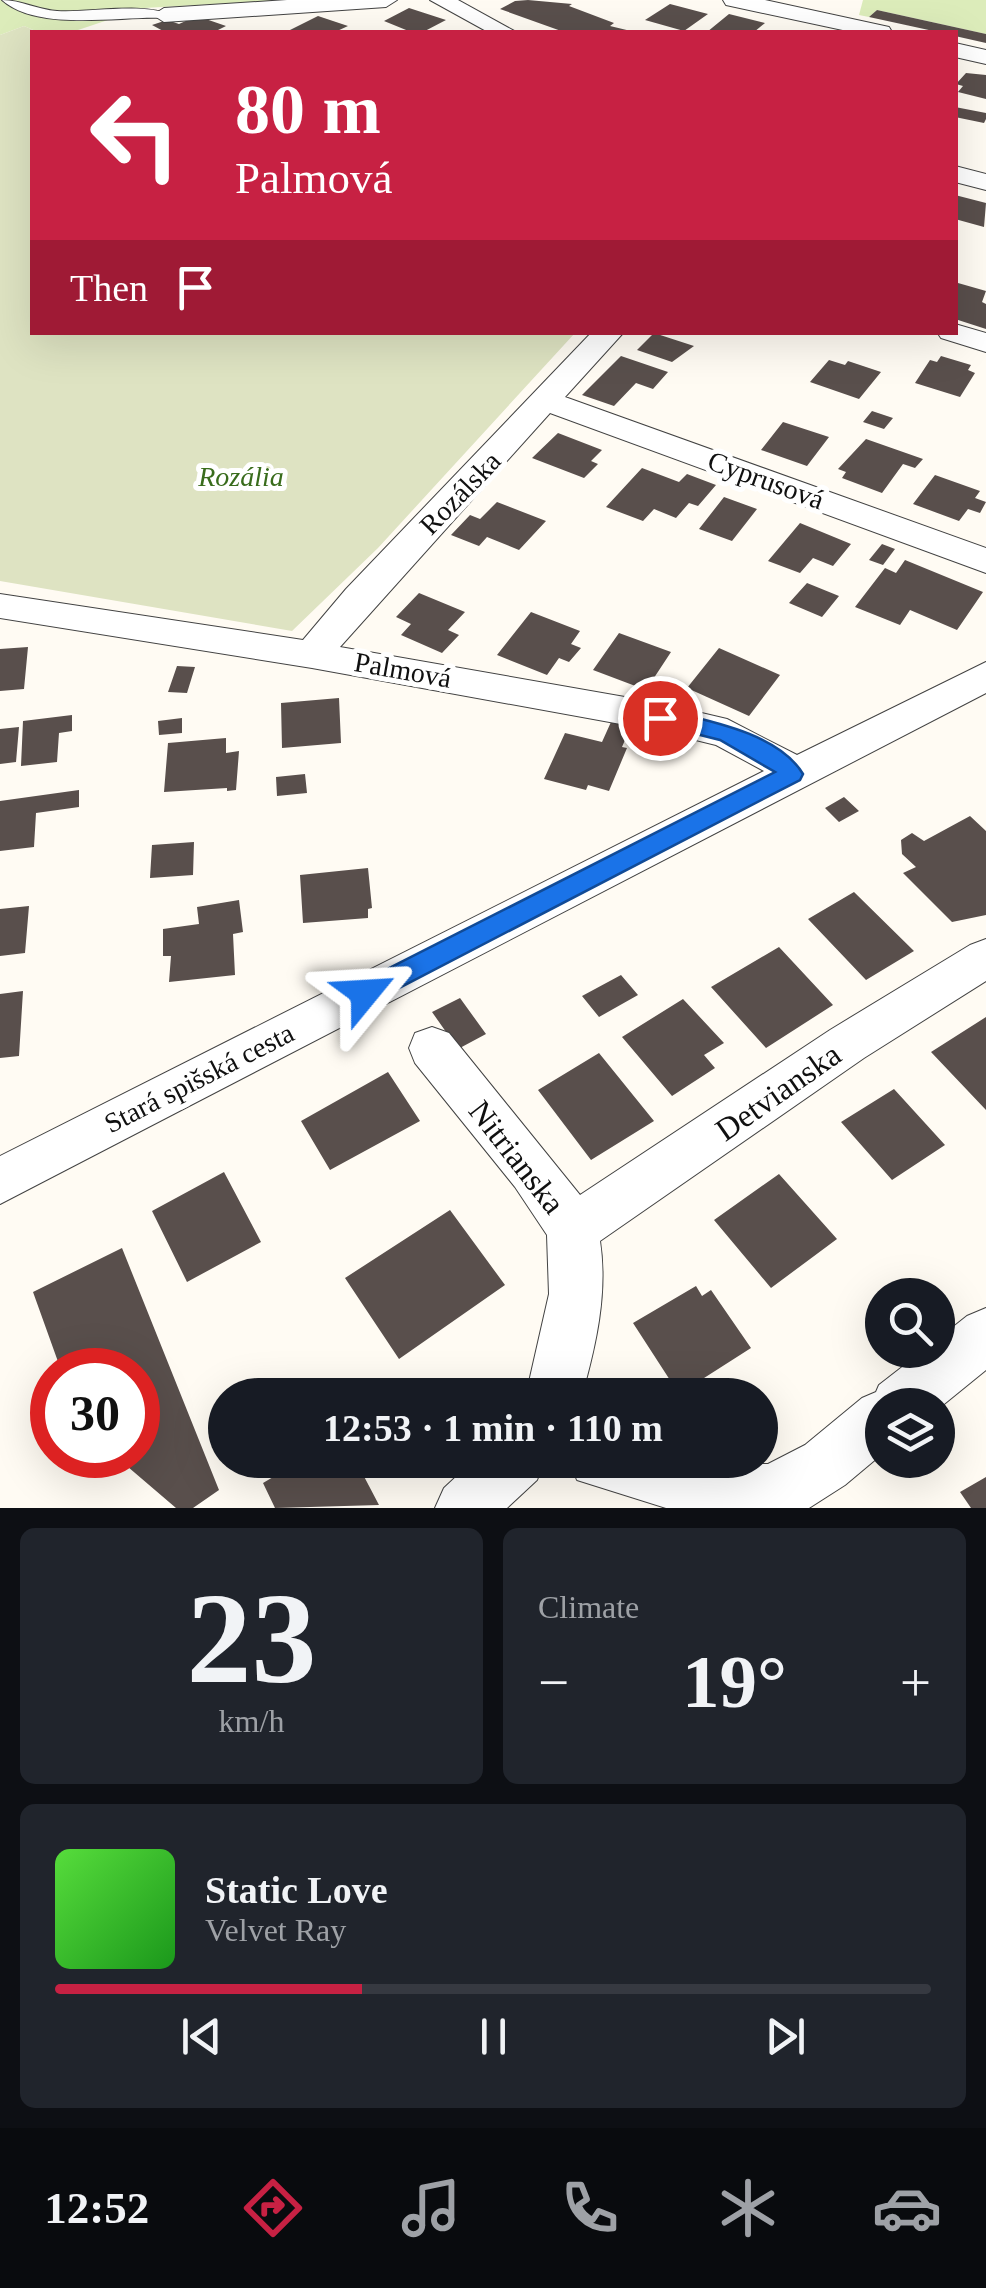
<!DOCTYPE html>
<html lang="en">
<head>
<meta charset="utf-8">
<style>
	body { margin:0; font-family:Georgia,serif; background:#20242c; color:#f1f3f6; height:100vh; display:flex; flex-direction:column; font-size:38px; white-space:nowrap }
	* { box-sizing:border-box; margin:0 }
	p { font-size:32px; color:#9ea1a6 }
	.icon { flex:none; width:55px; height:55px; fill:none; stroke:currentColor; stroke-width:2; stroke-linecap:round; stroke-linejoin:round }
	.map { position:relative; height:1508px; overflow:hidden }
	.sheet { display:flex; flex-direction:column; gap:20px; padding:20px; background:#0d0f14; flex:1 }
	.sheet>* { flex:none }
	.banner { position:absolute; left:30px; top:30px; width:928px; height:305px; border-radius:0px; box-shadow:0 10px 40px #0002; background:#c72143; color:#fff; overflow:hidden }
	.controls { position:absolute; left:865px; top:1278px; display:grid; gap:20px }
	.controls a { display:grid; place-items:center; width:90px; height:90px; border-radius:50%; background:#171b24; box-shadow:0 10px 40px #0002; font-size:50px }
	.speed { position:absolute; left:30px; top:1348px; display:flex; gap:20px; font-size:50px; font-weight:700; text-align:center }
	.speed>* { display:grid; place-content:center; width:130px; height:130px; border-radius:50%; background:#171b24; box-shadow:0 10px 40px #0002; line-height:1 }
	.speed .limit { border:15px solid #d22; background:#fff; color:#111 }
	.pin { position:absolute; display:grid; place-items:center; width:85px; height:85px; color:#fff; margin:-42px; border:5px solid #fff; border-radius:50%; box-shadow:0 2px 10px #0007 }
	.me { position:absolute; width:110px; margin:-55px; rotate:63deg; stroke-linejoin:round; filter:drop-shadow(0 0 8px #0008) }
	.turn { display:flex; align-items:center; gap:35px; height:210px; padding:0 40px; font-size:45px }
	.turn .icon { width:130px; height:130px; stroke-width:2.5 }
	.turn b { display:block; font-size:70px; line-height:85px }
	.then { display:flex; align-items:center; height:95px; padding:0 40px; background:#0003; gap:20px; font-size:38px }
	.big { font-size:75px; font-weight:700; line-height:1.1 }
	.sheet .widget { flex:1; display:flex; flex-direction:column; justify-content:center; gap:15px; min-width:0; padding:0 35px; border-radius:15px; background:#20242c }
	.sheet .dial { align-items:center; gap:0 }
	.dial b { font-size:130px; line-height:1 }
	.song { display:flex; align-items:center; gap:30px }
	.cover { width:120px; height:120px; border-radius:15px; background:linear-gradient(135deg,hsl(110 70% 55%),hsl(120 70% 35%)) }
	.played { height:10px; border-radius:5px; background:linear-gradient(90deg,#c72143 35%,#363941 35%) }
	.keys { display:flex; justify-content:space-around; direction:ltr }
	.heat { display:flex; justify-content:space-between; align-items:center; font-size:55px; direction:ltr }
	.sheet .tiles { flex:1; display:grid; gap:20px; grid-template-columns:1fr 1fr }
	.widget:last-child { grid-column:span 2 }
	.trip { position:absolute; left:208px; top:1378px; width:570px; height:100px; border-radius:50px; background:#171b24; box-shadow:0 10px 40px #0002; font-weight:700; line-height:100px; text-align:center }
	.tab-bar { display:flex; height:160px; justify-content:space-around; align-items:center; background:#090b0e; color:#9ea1a6 }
	.tab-bar .icon { width:70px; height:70px }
	.tab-bar .selected { color:#c72143 }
	.tab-bar b { font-size:45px; color:#f1f3f6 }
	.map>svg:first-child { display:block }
</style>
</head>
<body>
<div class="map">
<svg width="986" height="1508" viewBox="0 0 986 1508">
	<rect width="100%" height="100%" fill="#fffbf3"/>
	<path fill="#dcecba" d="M0,0H290L144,8L72,32H38L24,26L0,35Z
		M863,0H986V34L877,10L869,17L859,15Z"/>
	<path fill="#dee3c2" d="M24,26L38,32H32V332L575,333L378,548L292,631L0,581V35Z"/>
	<path fill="#594f4c" d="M528,0L572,4L569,6L614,23L610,26L635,32H564L500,9L515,1Z
		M670,4L708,14L684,31L645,20Z
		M409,8L446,20L423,32H411L384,21Z
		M877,10L986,34V43L955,36V32H938L869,17Z
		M729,14L765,23L754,32H707Z
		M197,16L226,26L214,32H165L152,25L167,20L179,24Z
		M318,16L348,26L335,32H286Z
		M966,73L986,75V99L958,92L963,86L956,84Z
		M955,107L986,113V119L984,123L955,117Z
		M955,195L986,203L984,227L955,219Z
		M958,283L986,291L982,302L986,304V329L955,319Z
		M654,333L694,346L672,362L637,350Z
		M621,356L668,372L653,389L636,383L614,406L582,395Z
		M941,356L971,365L968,370L975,373L960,397L915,383L930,360L937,362Z
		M829,360L845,365L848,361L881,372L859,399L810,382Z
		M872,411L893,418L884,429L863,422Z
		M783,422L829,437L807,466L761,450Z
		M558,433L602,450L591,461L598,464L584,478L532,458Z
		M866,439L923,459L915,468L903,464L882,493L842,478L846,472L838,469Z
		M642,468L679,482L687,474L716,485L698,506L689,503L676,518L654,509L643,521L606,507Z
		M935,475L980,491L975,498L986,502L980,513L968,509L959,521L913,504Z
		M724,497L757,509L732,541L699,529Z
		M497,502L546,521L519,550L487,537L479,546L451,535L470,515L480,519Z
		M800,523L851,544L833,566L813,558L800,573L768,561Z
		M882,544L895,549L883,565L869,560Z
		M905,560L983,592L957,630L910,610L900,625L855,607L885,568L896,573Z
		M807,583L839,596L822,617L789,603Z
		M419,593L465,612L448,630L459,635L442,653L401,635L411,624L396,617Z
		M531,612L580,631L571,644L581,648L569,662L559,658L547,675L497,655Z
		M619,633L671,652L646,690L593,670Z
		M28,647L24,689L0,691V649Z
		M719,648L780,675L749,716L687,688Z
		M177,666L195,667L187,693L168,692Z
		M339,698L341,743L282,748L281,703Z
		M72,715V731L59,733L57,762L21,766L23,721Z
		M182,718V733L159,735L158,721Z
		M611,722L631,726L622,747L627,748L609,791L588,785L586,790L544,779L565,733L602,742Z
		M19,727L16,762L0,764V729Z
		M226,738V753L239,751L236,790L227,791V788L164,792L168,743Z
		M305,774L307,793L277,796L276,777Z
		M79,790V807L36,813L34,847L0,851V801Z
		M844,797L859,811L839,822L825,808Z
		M970,816L986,831V915L952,922L903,873L916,867L902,854L901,840L912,833L924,841Z
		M194,842L193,875L150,878L152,845Z
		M368,868L372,908L368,909V918L303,923L300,875Z
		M854,892L914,951L866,980L808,919Z
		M239,900L243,932L233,934L235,975L169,982L171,956H163V929L199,924L197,907Z
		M29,906L25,953L0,956V909Z
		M779,947L833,1005L766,1048L711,987Z
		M621,975L638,995L599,1017L582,996Z
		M23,991L19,1056L0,1058V994Z
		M460,998L486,1034L458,1049L432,1012Z
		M683,999L724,1043L704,1055L715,1068L672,1096L622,1037Z
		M986,1017V1110L931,1052Z
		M599,1053L654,1121L591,1160L538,1090Z
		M388,1072L420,1121L330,1170L301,1121Z
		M894,1089L945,1145L892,1180L841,1122Z
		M224,1172L261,1242L187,1282L152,1211Z
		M779,1174L837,1239L771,1288L714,1220Z
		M450,1210L505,1285L399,1359L345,1278Z
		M122,1248L219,1490L193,1508H176L114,1455H138V1370H92L88,1358L61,1370L33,1292Z
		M696,1286L702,1296L711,1290L751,1348L679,1394L633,1323Z
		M302,1460H343L349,1471L358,1465L379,1505L275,1508L263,1483Z
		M986,1477V1508H971L960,1492Z"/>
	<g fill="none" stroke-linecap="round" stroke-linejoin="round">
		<g stroke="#434343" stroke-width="2">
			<path id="service" d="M2,0C21,0 38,10 57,11C88,13 145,2 170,15L164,18C118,16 38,32 2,0Z"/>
		</g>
		<g stroke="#434343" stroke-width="2">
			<path id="minor" d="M287,0H397L386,7L164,22L153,15L164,8Z
				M430,0H458L516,32H488Z
				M723,0H765L889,27L892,32H852L726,5Z
				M955,43L986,50V64L955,57Z
				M955,166L986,174V190L955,182Z
				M955,324L986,333V352L941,338L937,332H955Z
				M592,332H624L565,397L986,548V573L550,413L340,647L659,703L727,719L797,755L986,662V693L0,1204V1156L764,771L716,745L659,731L312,668L0,618V594L303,640L346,589Z
				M986,939V981L864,1058L600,1241C608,1293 596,1345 582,1395H526L549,1294L547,1235L515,1187L415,1063L409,1048L415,1033L432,1027L449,1033L580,1195L830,1030L970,945Z
				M986,1308V1370L938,1409V1405H882V1454L845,1485L809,1508H666L577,1480L569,1460L768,1464L805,1445L862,1398L876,1392L879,1385L924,1350H938V1339L967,1316Z
				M474,1460H545L537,1480L507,1508H435L444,1488Z"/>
		</g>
		<use href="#service" fill="#fff" fill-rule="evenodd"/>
		<use href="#minor" fill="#fff" fill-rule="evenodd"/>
	</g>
	<path fill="#1a73e8" stroke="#114b97" stroke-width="2.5" d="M660,709C704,720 778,732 803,774L800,780L374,1001L365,1004L356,1001L352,993L356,985L775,772L720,740L652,723L648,718L652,712Z"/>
	<g text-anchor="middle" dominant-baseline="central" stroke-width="10" stroke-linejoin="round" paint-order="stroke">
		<g font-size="28" font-style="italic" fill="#396c1c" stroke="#fff">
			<text x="241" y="476">Rozália</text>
		</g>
		<g font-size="28" fill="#101010" stroke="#fff">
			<text transform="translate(766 480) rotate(20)">Cyprusová</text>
			<text transform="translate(460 493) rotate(-46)">Rozálska</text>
			<text transform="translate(403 670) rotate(10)">Palmová</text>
			<text transform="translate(199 1078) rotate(-27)">Stará spišská cesta</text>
		</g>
		<g font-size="32" fill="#101010" stroke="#fff">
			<text transform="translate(778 1092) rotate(-35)">Detvianska</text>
			<text transform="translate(517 1157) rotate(52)">Nitrianska</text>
		</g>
	</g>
</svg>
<div class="controls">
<a><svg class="icon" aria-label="search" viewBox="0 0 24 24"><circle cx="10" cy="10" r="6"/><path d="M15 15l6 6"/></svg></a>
<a><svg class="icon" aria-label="layers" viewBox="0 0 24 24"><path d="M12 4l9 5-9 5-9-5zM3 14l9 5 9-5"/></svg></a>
</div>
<div class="speed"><div class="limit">30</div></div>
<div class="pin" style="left:660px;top:718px;background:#d93025"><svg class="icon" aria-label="arrive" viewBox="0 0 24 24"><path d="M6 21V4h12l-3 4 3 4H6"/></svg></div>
<svg class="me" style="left:365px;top:993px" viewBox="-20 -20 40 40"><path d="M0-17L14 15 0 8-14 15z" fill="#1a73e8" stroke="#fff" stroke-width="4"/></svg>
<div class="trip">12:53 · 1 min · 110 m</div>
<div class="banner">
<div class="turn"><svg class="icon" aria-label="left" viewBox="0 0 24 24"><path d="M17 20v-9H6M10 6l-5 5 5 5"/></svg><div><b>80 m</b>Palmová</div></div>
<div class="then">Then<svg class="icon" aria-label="arrive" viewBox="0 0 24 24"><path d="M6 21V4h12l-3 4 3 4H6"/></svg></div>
</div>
</div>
<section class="sheet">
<div class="tiles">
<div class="widget dial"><b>23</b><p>km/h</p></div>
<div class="widget"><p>Climate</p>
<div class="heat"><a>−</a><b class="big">19°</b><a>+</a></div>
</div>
<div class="widget">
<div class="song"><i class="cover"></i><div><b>Static Love</b><p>Velvet Ray</p></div></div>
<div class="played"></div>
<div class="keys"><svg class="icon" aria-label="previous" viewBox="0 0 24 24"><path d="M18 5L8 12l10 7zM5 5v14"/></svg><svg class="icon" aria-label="pause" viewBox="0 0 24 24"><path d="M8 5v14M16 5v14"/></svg><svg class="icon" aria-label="next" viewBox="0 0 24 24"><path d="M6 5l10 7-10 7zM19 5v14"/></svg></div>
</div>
</div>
</section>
<nav class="tab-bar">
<b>12:52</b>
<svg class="icon selected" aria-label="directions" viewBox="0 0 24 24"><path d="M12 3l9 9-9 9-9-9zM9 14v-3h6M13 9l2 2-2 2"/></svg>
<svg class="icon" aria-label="music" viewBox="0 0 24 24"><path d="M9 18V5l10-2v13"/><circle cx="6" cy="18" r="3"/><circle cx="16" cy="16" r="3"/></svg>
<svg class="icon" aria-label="phone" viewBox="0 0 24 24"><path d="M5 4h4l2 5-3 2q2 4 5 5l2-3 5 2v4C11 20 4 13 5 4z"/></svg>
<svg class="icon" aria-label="climate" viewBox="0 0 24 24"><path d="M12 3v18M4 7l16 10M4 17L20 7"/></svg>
<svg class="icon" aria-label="car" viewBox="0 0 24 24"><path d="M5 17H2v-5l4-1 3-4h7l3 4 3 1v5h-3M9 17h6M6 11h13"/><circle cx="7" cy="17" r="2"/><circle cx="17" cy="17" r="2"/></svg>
</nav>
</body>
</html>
